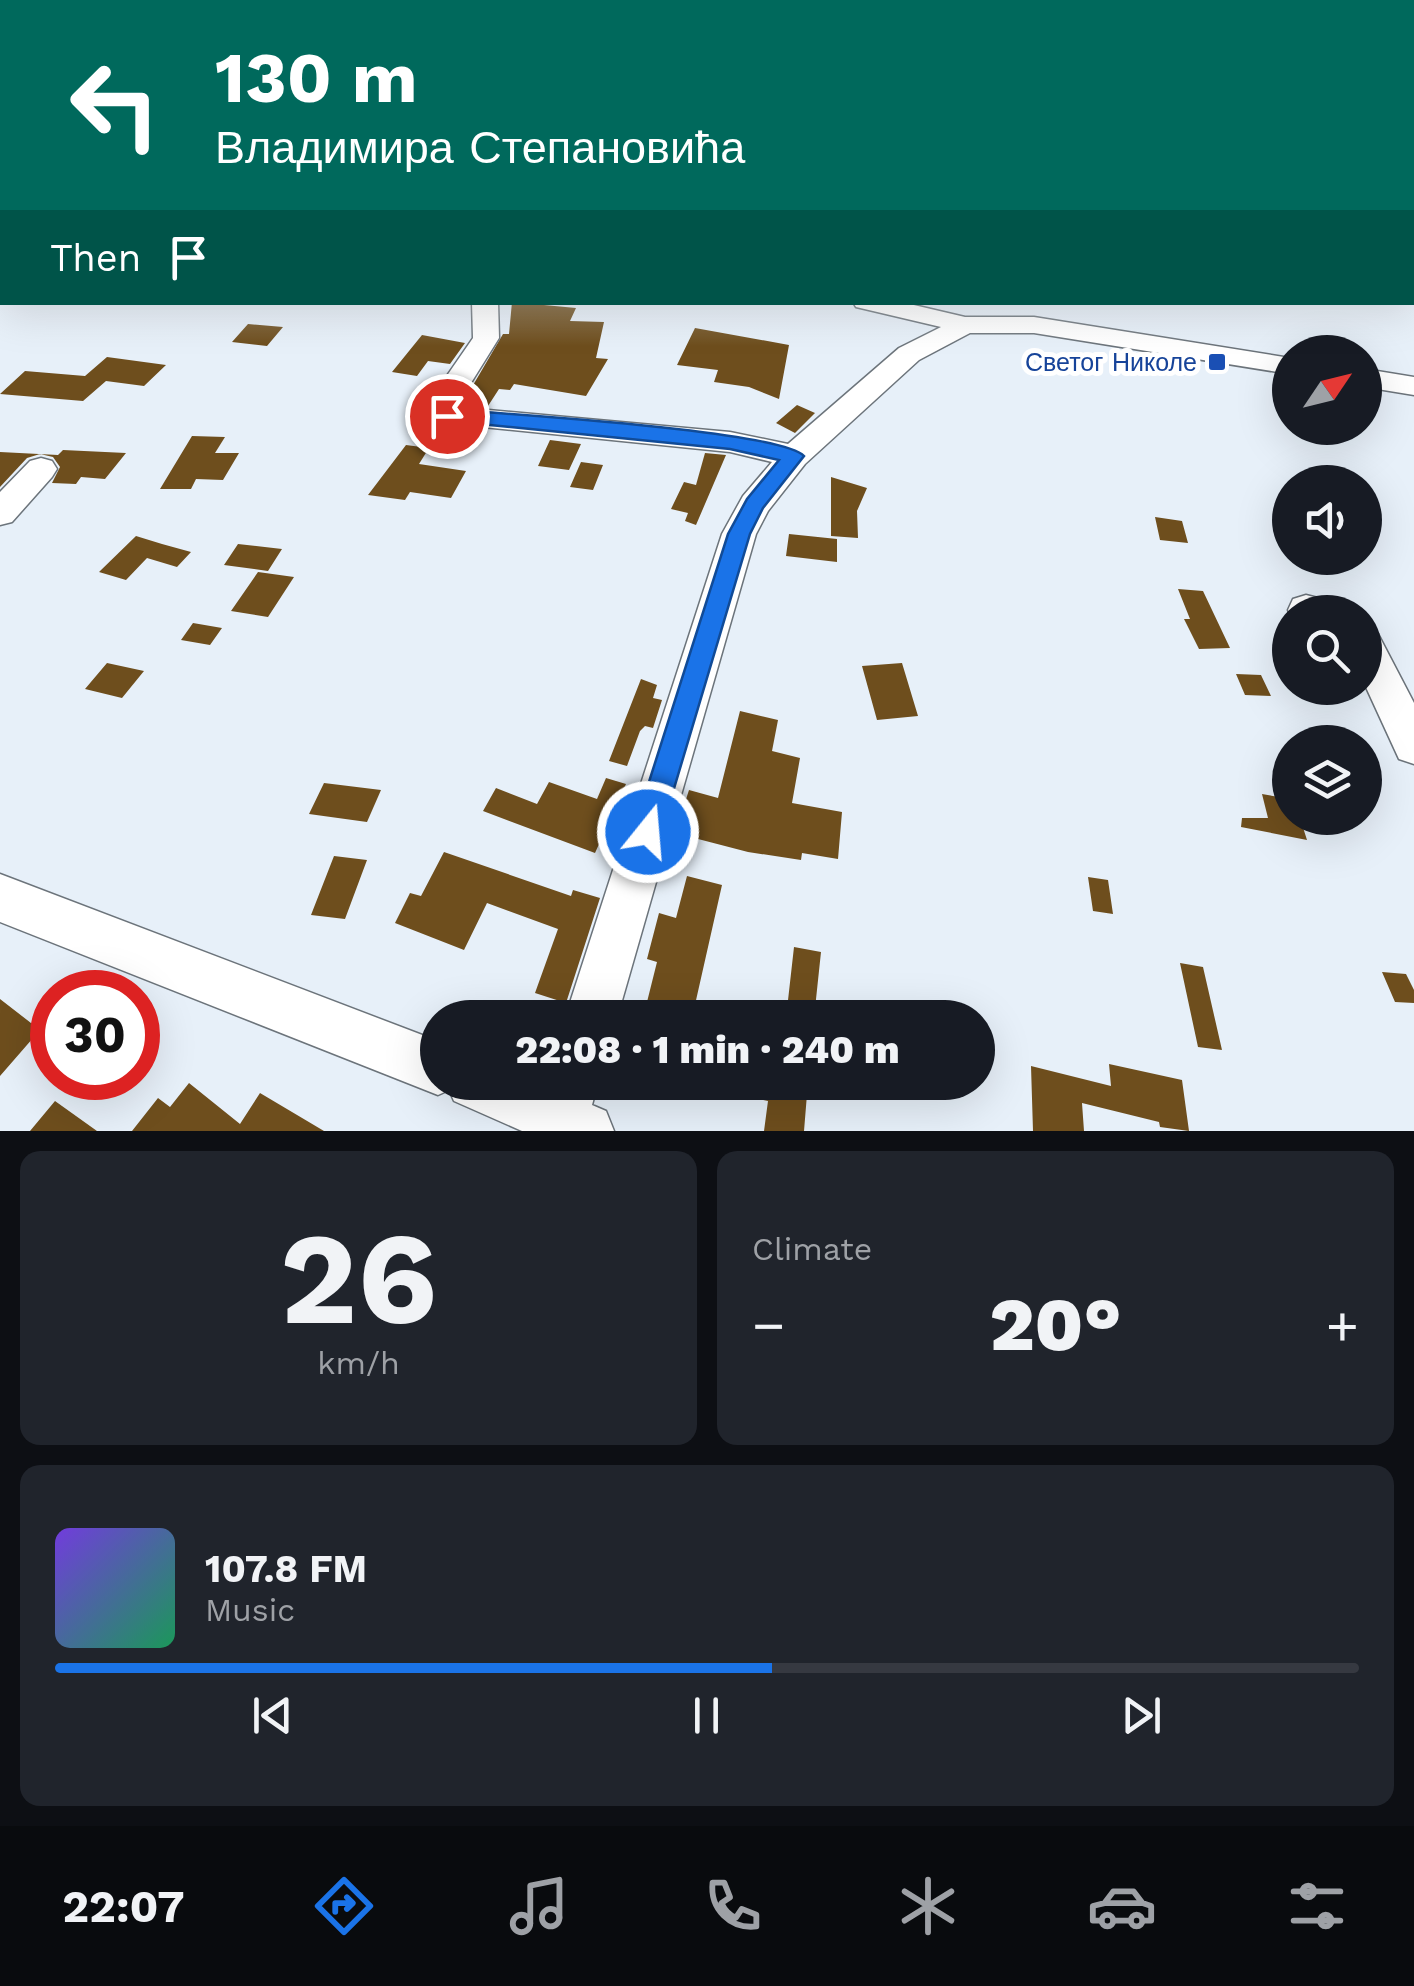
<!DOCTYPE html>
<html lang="en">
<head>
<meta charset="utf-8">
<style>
	body { margin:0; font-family:"Work Sans",sans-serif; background:#20242c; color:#f1f3f6; height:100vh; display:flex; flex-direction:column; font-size:38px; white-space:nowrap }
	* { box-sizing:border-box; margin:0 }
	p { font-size:32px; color:#9ea1a6 }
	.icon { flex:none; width:55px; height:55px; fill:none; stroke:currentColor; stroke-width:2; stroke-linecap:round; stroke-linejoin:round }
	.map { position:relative; height:1131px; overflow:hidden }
	.side { display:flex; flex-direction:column; gap:20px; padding:20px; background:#0d0f14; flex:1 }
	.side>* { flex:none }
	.guide { position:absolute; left:0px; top:0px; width:1415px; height:305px; box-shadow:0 10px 40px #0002; background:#00695c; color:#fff; overflow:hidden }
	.needle { width:65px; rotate:55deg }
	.tools { position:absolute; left:1272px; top:335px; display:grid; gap:20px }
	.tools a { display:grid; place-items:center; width:110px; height:110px; border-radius:50%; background:#171b24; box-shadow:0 10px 40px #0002; font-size:50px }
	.speed { position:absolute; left:30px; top:970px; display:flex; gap:20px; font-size:50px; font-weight:700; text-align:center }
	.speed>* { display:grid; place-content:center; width:130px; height:130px; border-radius:50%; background:#171b24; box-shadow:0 10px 40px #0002; line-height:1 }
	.speed .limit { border:15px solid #d22; background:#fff; color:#111 }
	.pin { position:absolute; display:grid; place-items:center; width:85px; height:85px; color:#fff; margin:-42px; border:5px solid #fff; border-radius:50%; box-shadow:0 2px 10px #0007 }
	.me { position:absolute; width:110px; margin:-55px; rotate:17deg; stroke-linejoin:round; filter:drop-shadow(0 0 8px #0008) }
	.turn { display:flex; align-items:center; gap:35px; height:210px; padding:0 50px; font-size:45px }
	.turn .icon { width:130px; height:130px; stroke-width:2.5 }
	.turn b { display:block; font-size:70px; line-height:85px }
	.then { display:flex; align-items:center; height:95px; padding:0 50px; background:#0003; gap:20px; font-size:38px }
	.big { font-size:75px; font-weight:800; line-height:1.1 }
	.side .card { flex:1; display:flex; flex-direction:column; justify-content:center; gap:15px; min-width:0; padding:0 35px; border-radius:20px; background:#20242c }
	.side .dial { align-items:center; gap:0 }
	.dial b { font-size:130px; line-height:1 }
	.song { display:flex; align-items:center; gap:30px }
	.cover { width:120px; height:120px; border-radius:15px; background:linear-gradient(135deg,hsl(260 70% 55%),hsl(150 70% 35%)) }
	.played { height:10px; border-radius:5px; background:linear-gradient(90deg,#1a73e8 55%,#363941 55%) }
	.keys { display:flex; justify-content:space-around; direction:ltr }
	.heat { display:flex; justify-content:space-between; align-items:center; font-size:55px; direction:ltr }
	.side .tiles { flex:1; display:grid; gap:20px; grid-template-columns:1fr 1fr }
	.card:last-child { grid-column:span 2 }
	.trip { position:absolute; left:420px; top:1000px; width:575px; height:100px; border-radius:50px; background:#171b24; box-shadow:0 10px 40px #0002; font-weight:800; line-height:100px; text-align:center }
	.tab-bar { display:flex; height:160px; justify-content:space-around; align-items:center; background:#090b0e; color:#9ea1a6 }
	.tab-bar .icon { width:70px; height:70px }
	.tab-bar .on { color:#1a73e8 }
	.tab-bar b { font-size:45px; color:#f1f3f6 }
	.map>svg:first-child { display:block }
</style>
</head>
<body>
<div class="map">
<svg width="1414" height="1131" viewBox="0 0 1414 1131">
	<rect width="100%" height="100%" fill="#e7f0f9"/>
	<path fill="#6e4e1d" d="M512,302L576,308L570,321L604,322L596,358L608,359L586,396L514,384L510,390L499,389L488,406L462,404L503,334H509Z
		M248,324L283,327L267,346L232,342Z
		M695,328L789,345L779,399L749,387L714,382L718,370L677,365Z
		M422,335L465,343L450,364L428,361L417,376L392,372Z
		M107,357L166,365L144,386L106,381L83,401L0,394L25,371L85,376Z
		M797,405L815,413L795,433L776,423Z
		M192,436L225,437L215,453H239L223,480L196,479L191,489H160Z
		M550,440L581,444L569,470L538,466Z
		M406,445L429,448L419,464L466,471L451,498L410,492L405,500L368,495Z
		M63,450L126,453L105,479L81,477L76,484L52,483L60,467L53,457L40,454L27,458L0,487V452L58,455Z
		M705,453L726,455L696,525L685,521L688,513L671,509L684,482L696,485Z
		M581,462L603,465L593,490L570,487Z
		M831,477L867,488L857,511L858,538L831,536Z
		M1155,517L1182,521L1188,543L1160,540Z
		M789,534L837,539V562L786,556Z
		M136,536L162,544L191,552L177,567L147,558L126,580L99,572Z
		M238,544L282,549L268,571L224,565Z
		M258,572L294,577L268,617L231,611Z
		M1178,589L1203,591L1230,648L1199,649L1184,619H1190Z
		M193,623L222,628L210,645L181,640Z
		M107,663L144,671L122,698L85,689Z
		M902,663L918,716L877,720L862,666Z
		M1236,674L1261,675L1271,696L1245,695Z
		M641,679L657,685L653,698L662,700L653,728L645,726L640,731L627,766L609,761Z
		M740,711L778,720L772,751L800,758L792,803L842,812L838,859L802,853L801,860L748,852L675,833L689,790L718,798Z
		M606,778L626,784L595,853L483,811L496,788L537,804L549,782L597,799Z
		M324,783L381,790L367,822L309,814Z
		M1262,794L1290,799V818H1300L1307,840L1241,827L1242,818H1268Z
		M444,852L571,896L573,890L600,898L566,1003L535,993L558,929L487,903L464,950L395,923L410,893L421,896Z
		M334,856L367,860L345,919L311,915Z
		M687,876L722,885L692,1018H643L657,962L647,959L659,913L676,918Z
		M1088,877L1108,880L1113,914L1093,911Z
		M794,947L821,952L814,1018H786Z
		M1180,963L1203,967L1222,1050L1198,1047Z
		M1382,972L1406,974L1414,990V1003L1395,1002Z
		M0,999L40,1030L0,1076Z
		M1109,1064L1182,1080L1189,1131L1160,1127L1159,1122L1082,1103L1084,1131H1033L1031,1066L1111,1086Z
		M721,1082H808L804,1131H764L768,1101L720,1090Z
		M189,1083L240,1124L260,1093L324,1131H132L158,1098L170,1107Z
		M55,1101L97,1131H30Z"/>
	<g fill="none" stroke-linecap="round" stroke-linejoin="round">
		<g stroke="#6c747b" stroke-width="3">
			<path id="minor" d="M1412,268H1414V283H1412Z
				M472,302H498L499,338L456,407L730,432L788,444L899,348L941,327L856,307L853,302H901L965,317H1034L1290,358V374L1034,333H970L919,360L805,464L768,511L756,534L617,1018H565L722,534L743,496L772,462L730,452L433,422L426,406L473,338Z
				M1365,369L1414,377V395L1365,387Z
				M41,458L52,461L57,469L52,477L12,522L0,525V492L30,461Z
				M1306,595L1330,601L1335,612L1290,615L1288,610L1293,599Z
				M1365,629L1378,634L1414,703V764L1399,759L1365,685Z
				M0,874L438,1041V1082H598L592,1105L606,1111L614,1131H522L454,1101L449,1090L438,1095L0,922Z"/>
		</g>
		<use href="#minor" fill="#fff" fill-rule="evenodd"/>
	</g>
	<linearGradient id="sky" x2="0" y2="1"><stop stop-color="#86b5ef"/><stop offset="0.54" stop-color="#f4f8fc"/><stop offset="1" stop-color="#f4f8fc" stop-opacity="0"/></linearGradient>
	<rect width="1414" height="346" fill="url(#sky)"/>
	<path fill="#1a73e8" stroke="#114b97" stroke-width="2.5" d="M447,409C500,414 780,430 804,456L763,508L750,534L658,842L648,846L637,842L633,832L728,534L747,499L779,460L730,449L440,420V411Z"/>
	<rect fill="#1a4fb4" stroke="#fff" stroke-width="4" x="1207" y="352" width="20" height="20" rx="5"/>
	<g text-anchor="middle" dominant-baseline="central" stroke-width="10" stroke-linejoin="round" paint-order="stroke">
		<g font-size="25" fill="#164399" stroke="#fff" text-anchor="end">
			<text x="1197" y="362">Светог Николе</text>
		</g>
	</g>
</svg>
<div class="tools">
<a><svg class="needle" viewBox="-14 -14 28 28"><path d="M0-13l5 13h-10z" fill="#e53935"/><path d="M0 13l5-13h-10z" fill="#9ea1a6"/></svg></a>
<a><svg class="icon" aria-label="sound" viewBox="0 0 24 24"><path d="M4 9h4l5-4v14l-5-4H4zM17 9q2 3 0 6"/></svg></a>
<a><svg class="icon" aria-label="search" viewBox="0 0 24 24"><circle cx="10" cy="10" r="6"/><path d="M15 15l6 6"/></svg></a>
<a><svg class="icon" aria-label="layers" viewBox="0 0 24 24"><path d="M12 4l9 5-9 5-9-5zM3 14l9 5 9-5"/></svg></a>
</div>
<div class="speed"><div class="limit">30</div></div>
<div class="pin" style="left:447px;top:416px;background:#d93025"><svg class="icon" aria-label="arrive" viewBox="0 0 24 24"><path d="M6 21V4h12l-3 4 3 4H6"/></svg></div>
<svg class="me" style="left:648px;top:832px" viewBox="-20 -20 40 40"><circle r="17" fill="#1a73e8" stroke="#fff" stroke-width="3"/><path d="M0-11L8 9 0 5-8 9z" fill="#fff"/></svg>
<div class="trip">22:08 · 1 min · 240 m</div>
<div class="guide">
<div class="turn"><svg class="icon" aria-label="left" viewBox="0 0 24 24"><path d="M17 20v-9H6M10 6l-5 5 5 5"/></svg><div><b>130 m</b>Владимира Степановића</div></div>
<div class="then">Then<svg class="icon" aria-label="arrive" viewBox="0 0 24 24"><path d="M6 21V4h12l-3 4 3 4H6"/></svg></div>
</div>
</div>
<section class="side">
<div class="tiles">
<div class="card dial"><b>26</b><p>km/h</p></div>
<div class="card"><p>Climate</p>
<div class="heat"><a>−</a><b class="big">20°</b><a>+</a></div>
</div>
<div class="card">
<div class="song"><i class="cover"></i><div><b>107.8 FM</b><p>Music</p></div></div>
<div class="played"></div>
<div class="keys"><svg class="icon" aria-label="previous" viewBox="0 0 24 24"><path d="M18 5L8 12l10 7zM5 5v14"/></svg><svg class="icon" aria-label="pause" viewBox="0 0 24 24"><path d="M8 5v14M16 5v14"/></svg><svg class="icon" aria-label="next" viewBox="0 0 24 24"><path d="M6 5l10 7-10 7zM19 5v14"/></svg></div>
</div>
</div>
</section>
<nav class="tab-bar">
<b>22:07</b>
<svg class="icon on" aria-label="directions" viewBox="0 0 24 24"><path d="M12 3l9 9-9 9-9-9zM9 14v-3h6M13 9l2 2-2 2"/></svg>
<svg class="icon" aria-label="music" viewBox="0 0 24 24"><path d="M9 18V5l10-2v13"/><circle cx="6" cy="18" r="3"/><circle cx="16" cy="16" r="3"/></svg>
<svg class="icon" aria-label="phone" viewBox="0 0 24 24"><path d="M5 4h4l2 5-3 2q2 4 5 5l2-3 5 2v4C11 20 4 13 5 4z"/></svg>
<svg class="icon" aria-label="climate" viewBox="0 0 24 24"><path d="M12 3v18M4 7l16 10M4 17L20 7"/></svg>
<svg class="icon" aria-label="car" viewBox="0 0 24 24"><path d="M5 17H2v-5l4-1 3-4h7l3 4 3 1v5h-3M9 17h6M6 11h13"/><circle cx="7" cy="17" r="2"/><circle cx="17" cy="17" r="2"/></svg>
<svg class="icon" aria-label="filters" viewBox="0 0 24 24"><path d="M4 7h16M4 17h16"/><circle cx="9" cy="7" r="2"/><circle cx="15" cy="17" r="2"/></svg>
</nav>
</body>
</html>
